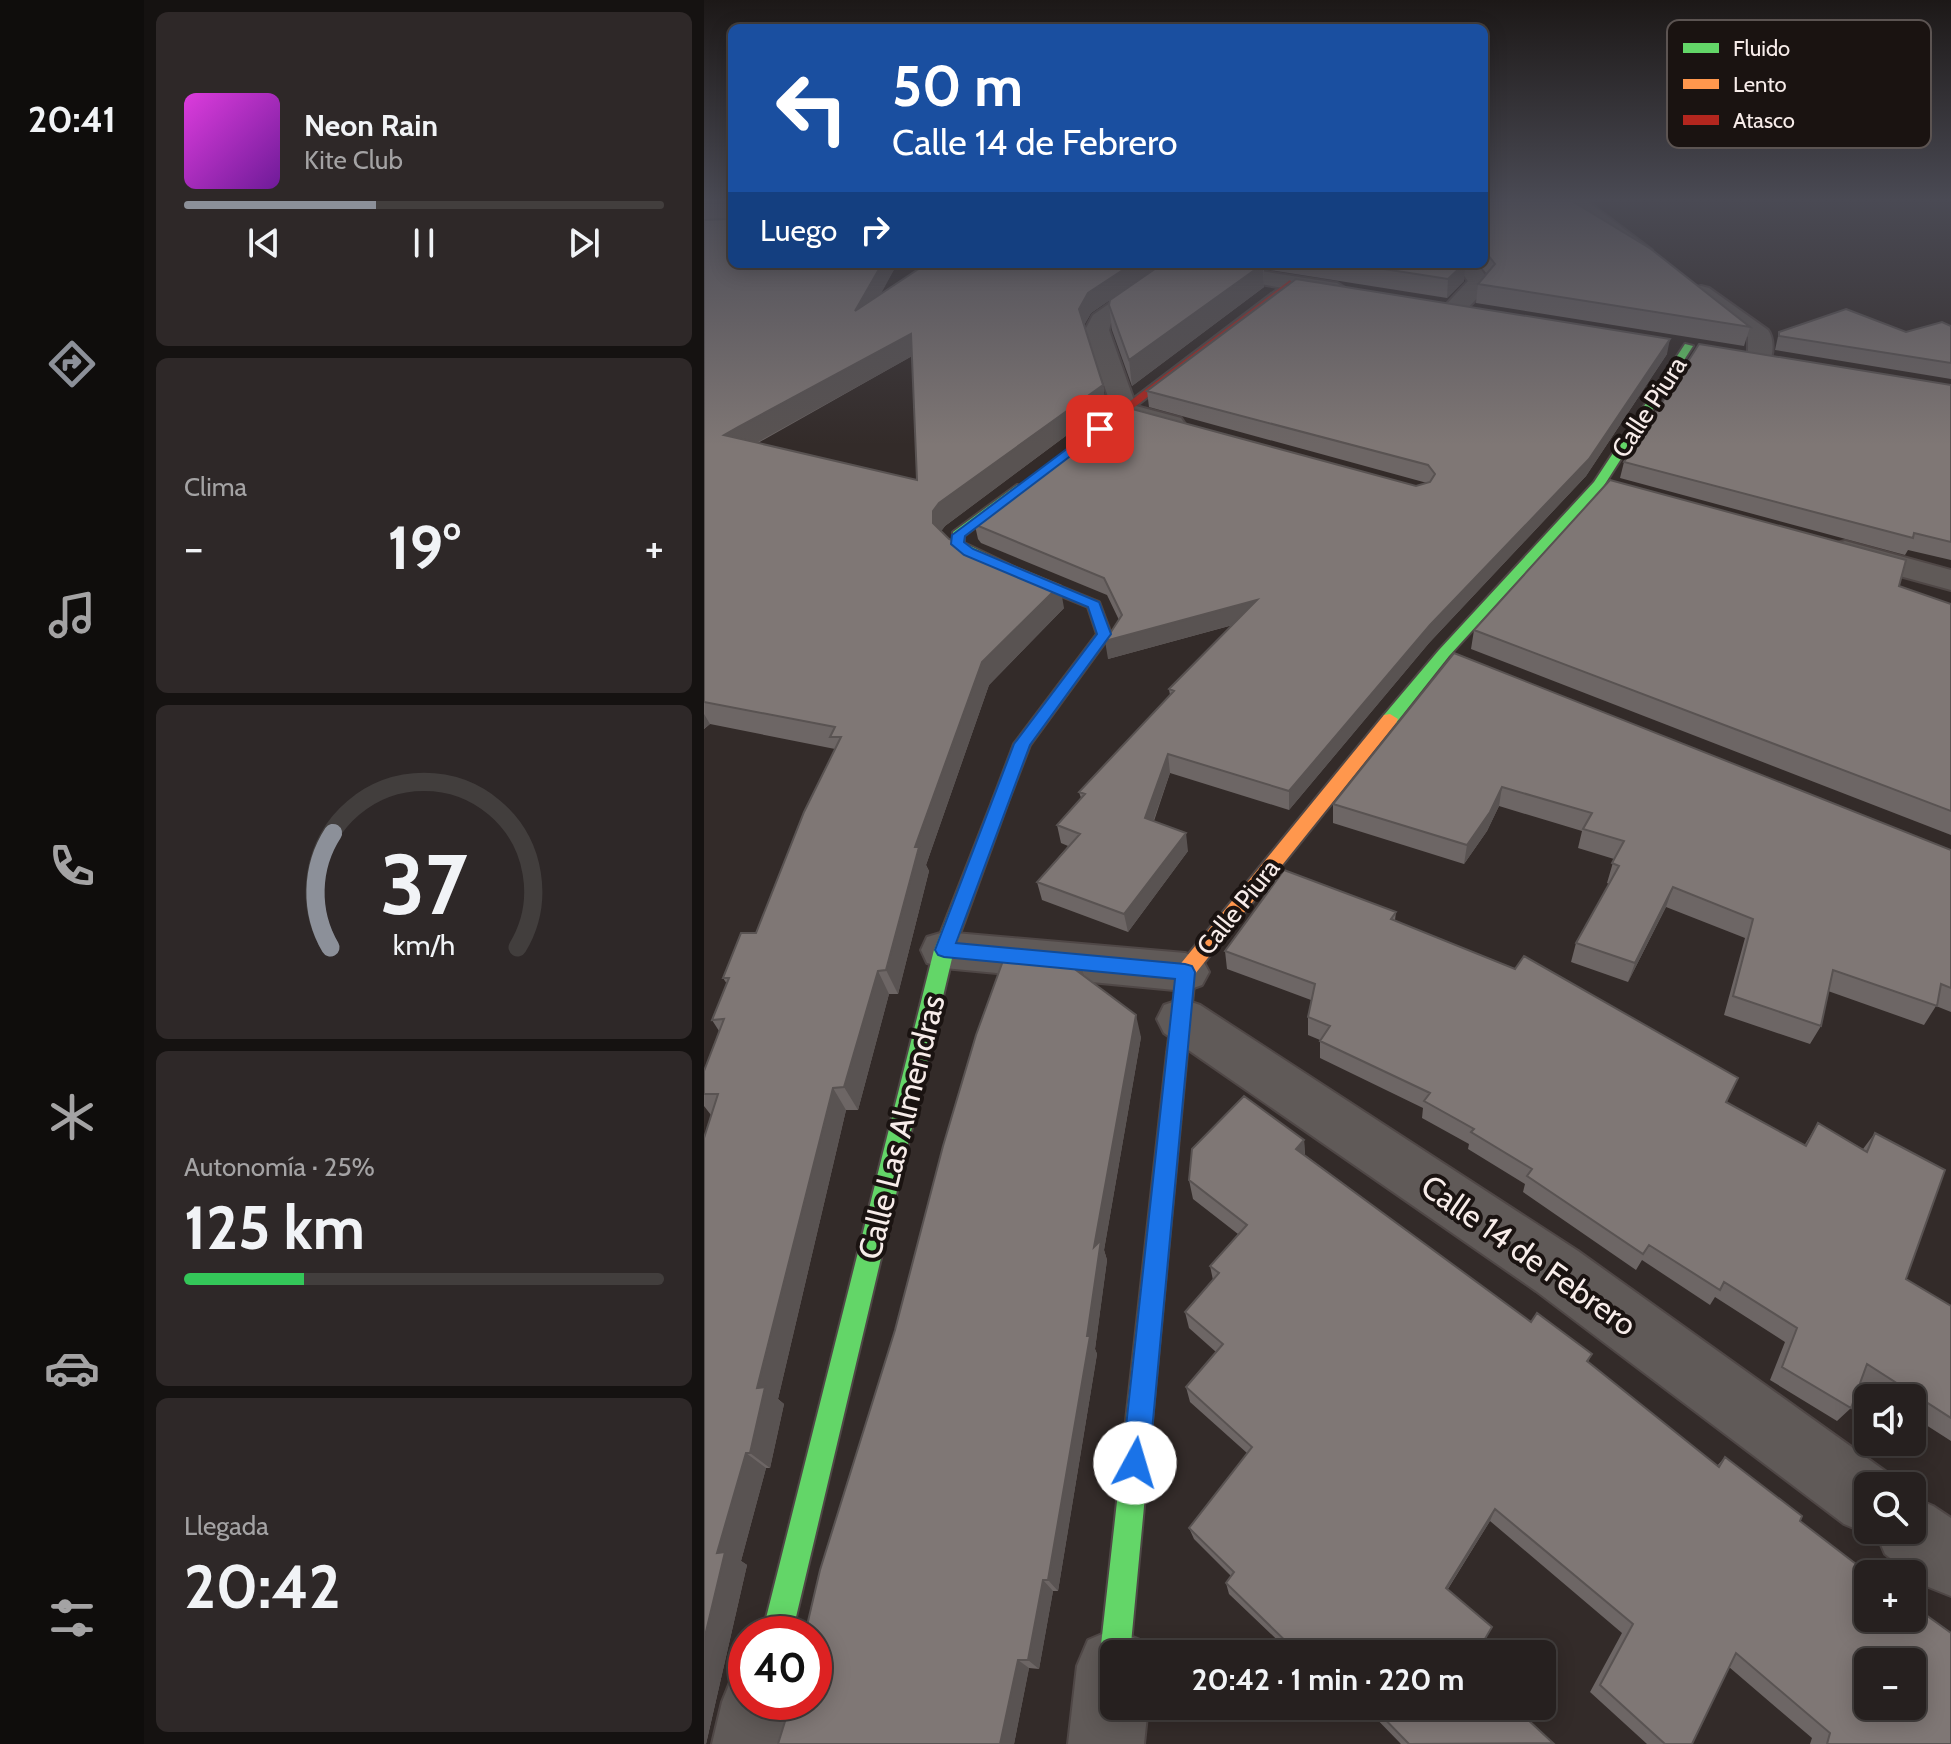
<!DOCTYPE html>
<html lang="es">
<head>
<meta charset="utf-8">
<style>
	body { margin:0; font-family:Cabin,sans-serif; background:#2e2828; color:#f1f3f6; height:100vh; display:flex; flex-direction:column; font-size:30px; white-space:nowrap }
	* { box-sizing:border-box; margin:0 }
	p { font-size:26px; color:#a4a3a4 }
	.icon { flex:none; width:44px; height:44px; fill:none; stroke:currentColor; stroke-width:2; stroke-linecap:round; stroke-linejoin:round }
	.map { position:relative; flex:1; overflow:hidden }
	.drawer { display:flex; flex-direction:column; gap:12px; padding:12px; background:#151211; width:560px }
	.drawer>* { flex:none }
	.banner { position:absolute; left:24px; top:24px; width:760px; height:244px; border-radius:12px; box-shadow:0 4px 20px #0003,0 0 0 2px #423e3d; background:#1a4fa0; color:#fff; overflow:hidden }
	.controls { position:absolute; left:1150px; top:1384px; display:grid; gap:16px }
	.controls a { display:grid; place-items:center; width:72px; height:72px; border-radius:12px; background:#26201f; box-shadow:0 4px 20px #0003,0 0 0 2px #423e3d; font-size:40px }
	.speed { position:absolute; left:24px; top:1616px; display:flex; gap:16px; font-size:40px; font-weight:700; text-align:center }
	.speed>* { display:grid; place-content:center; width:104px; height:104px; border-radius:50%; background:#26201f; box-shadow:0 4px 20px #0003,0 0 0 2px #423e3d; line-height:1 }
	.speed .limit { border:12px solid #d22; background:#fff; color:#111 }
	.pin { position:absolute; display:grid; place-items:center; width:68px; height:68px; color:#fff; margin:-34px; border-radius:16px; box-shadow:0 4px 12px #0006 }
	.me { position:absolute; width:88px; margin:-44px; rotate:6deg; stroke-linejoin:round; filter:drop-shadow(0 0 6px #0008) }
	.turn { display:flex; align-items:center; gap:28px; height:168px; padding:0 32px; font-size:36px }
	.turn .icon { width:104px; height:104px; stroke-width:2.5 }
	.turn b { display:block; font-size:56px; line-height:68px }
	.then { display:flex; align-items:center; height:76px; padding:0 32px; background:#0003; gap:16px; font-size:30px }
	.big { font-size:60px; font-weight:700; line-height:1.1 }
	.drawer .widget { flex:1; display:flex; flex-direction:column; justify-content:center; gap:12px; min-width:0; padding:0 28px; border-radius:12px; background:#2e2828 }
	.drawer .dial { align-items:center; gap:0 }
	.dial svg { height:208px; overflow:visible; fill:none; stroke:#423e3d; stroke-width:7; stroke-linecap:round; text-anchor:middle }
	.dial text { fill:#f1f3f6; stroke:none }
	.song { display:flex; align-items:center; gap:24px }
	.cover { width:96px; height:96px; border-radius:12px; background:linear-gradient(135deg,hsl(300 70% 55%),hsl(280 70% 35%)) }
	.played { height:8px; border-radius:4px; background:linear-gradient(90deg,#8c9099 40%,#423e3d 40%) }
	.keys { display:flex; justify-content:space-around; direction:ltr }
	.heat { display:flex; justify-content:space-between; align-items:center; font-size:44px; direction:ltr }
	.charge { height:12px; border-radius:6px; background:linear-gradient(90deg,#34c759 25%,#423e3d 0) }
	.trip { position:absolute; left:396px; top:1640px; width:456px; height:80px; border-radius:12px; background:#26201f; box-shadow:0 4px 20px #0003,0 0 0 2px #423e3d; font-weight:700; line-height:80px; text-align:center }
	main { display:flex; flex:1; min-height:0 }
	.tab-bar { display:flex; flex-direction:column; width:144px; justify-content:space-around; align-items:center; background:#0f0d0c; color:#a4a3a4 }
	.tab-bar .icon { width:56px; height:56px }
	.tab-bar .active { color:#8c9099 }
	.tab-bar b { font-size:36px; color:#f1f3f6 }
	.map>svg:first-child { display:block }
</style>
</head>
<body>
<main>
<nav class="tab-bar">
<b>20:41</b>
<svg class="icon active" aria-label="directions" viewBox="0 0 24 24"><path d="M12 3l9 9-9 9-9-9zM9 14v-3h6M13 9l2 2-2 2"/></svg>
<svg class="icon" aria-label="music" viewBox="0 0 24 24"><path d="M9 18V5l10-2v13"/><circle cx="6" cy="18" r="3"/><circle cx="16" cy="16" r="3"/></svg>
<svg class="icon" aria-label="phone" viewBox="0 0 24 24"><path d="M5 4h4l2 5-3 2q2 4 5 5l2-3 5 2v4C11 20 4 13 5 4z"/></svg>
<svg class="icon" aria-label="climate" viewBox="0 0 24 24"><path d="M12 3v18M4 7l16 10M4 17L20 7"/></svg>
<svg class="icon" aria-label="car" viewBox="0 0 24 24"><path d="M5 17H2v-5l4-1 3-4h7l3 4 3 1v5h-3M9 17h6M6 11h13"/><circle cx="7" cy="17" r="2"/><circle cx="17" cy="17" r="2"/></svg>
<svg class="icon" aria-label="filters" viewBox="0 0 24 24"><path d="M4 7h16M4 17h16"/><circle cx="9" cy="7" r="2"/><circle cx="15" cy="17" r="2"/></svg>
</nav>
<section class="drawer">
<div class="widget">
<div class="song"><i class="cover"></i><div><b>Neon Rain</b><p>Kite Club</p></div></div>
<div class="played"></div>
<div class="keys"><svg class="icon" aria-label="previous" viewBox="0 0 24 24"><path d="M18 5L8 12l10 7zM5 5v14"/></svg><svg class="icon" aria-label="pause" viewBox="0 0 24 24"><path d="M8 5v14M16 5v14"/></svg><svg class="icon" aria-label="next" viewBox="0 0 24 24"><path d="M6 5l10 7-10 7zM19 5v14"/></svg></div>
</div>
<div class="widget"><p>Clima</p>
<div class="heat"><a>−</a><b class="big">19°</b><a>+</a></div>
</div>
<div class="widget dial"><svg viewBox="0 0 100 80">
<path d="M14 69A42 42 0 1 1 86 69"/>
<path d="M14 69A42 42 0 0 1 15 25" stroke="#8c9099"/>
<text x="50" y="56" font-size="32" font-weight="700">37</text>
<text x="50" y="72" font-size="11">km/h</text>
</svg></div>
<div class="widget"><p>Autonomía · 25%</p><b class="big">125 km</b><div class="charge"></div></div>
<div class="widget"><p>Llegada</p><b class="big">20:42</b></div>
</section>
<div class="map">
<svg width="1247" height="1744" viewBox="0 0 1247 1744">
	<rect width="100%" height="100%" fill="#332b29"/>
	<g fill="none" stroke-linecap="round" stroke-linejoin="round">
		<g stroke="#4f4746" stroke-width="4">
			<path id="street" d="M862,201H883L948,250L945,254H931Z
				M462,264H512L633,283L644,290L633,297L473,270Z
				M751,264H773L786,282C775,296 760,319 741,314L738,309L764,281Z
				M454,273L462,275L465,280L462,285L407,323L405,330L432,406L477,418L481,424L477,430L467,432L411,417L381,330L389,315L446,275Z
				M997,286L1005,288L1064,330C1070,338 1070,354 1065,362H1047L1044,357V337L989,298L986,293L989,288Z
				M1141,541L1247,570V590L1130,558L1125,551L1130,544Z
				M240,932L481,953L498,959L505,972L498,985L481,991L240,968L223,963L217,950L223,937Z
				M478,999L496,1005L874,1251L1188,1476L1192,1486H1164V1530H1208V1497L1229,1506L1247,1518V1596L1222,1586L1181,1554L1171,1531L1164,1534L1140,1524L832,1291L460,1033L453,1019L460,1005Z
				M410,1629L436,1640L442,1654H410V1706H444L440,1744H364L373,1666L384,1640Z
				M42,1670V1702H94L84,1744H8L18,1702L29,1675Z"/>
		</g>
		<g stroke="#4f4746" stroke-width="4">
			<path id="fast" d="M981,344L989,346L899,487L745,656L692,723H680L678,719L680,715L735,650L890,482Z
				M313,485L323,488L260,536V543L306,565V571C288,573 263,558 249,547V532Z
				M296,796L304,802L250,950L88,1634H58L230,950L288,802Z
				M473,1044L480,1047L483,1053L426,1654H410V1669L400,1665L396,1654L463,1053L466,1047Z"/>
		</g>
		<g stroke="#4f4746" stroke-width="4">
			<path id="slow" d="M301,564L395,602L407,634L326,745L304,802L296,808L288,802L310,744L393,634L384,607L296,571L294,568Z
				M686,714L694,719L692,723L491,974L483,1053L480,1059L473,1062L466,1059L463,1053L474,967L680,715Z"/>
		</g>
		<g stroke="#4f4746" stroke-width="4">
			<path id="jam" d="M586,280L589,285L380,446H372V442Z"/>
		</g>
		<use href="#street" fill="#605a58" fill-rule="evenodd"/>
		<use href="#fast" fill="#63d668" fill-rule="evenodd"/>
		<use href="#slow" fill="#ff974d" fill-rule="evenodd"/>
		<use href="#jam" fill="#b3261e" fill-rule="evenodd"/>
	</g>
	<path fill="#6d6665" fill-rule="evenodd" d="M0,201H28V264H193L176,294L458,264L387,313L380,325L399,385L402,406L241,526L237,531L245,539L360,608L285,685L222,865L225,871L194,994H185L154,1110H142L74,1399L80,1404L66,1468H62L37,1561L43,1565L2,1744H0L7,1115L0,1106V1071L15,1031L8,1020L23,984L19,978L52,933L131,749L6,724L0,729ZM208,356L213,480L54,443Z
		M780,201L1046,327L1040,346L772,303L774,284L782,273L775,264H780Z
		M458,264H760V281L743,298L560,269V287L428,386L408,330L405,305Z
		M1247,326V379L1071,350L1075,332H1202Z
		M963,354L882,476L725,643L585,810L466,773L450,821L484,851L424,932L338,900L333,882L364,846L357,843L353,825L377,798L375,792L466,695L465,689L529,625L404,659L415,620L403,595L277,543L274,539L270,521L712,486L723,483L445,407L443,391Z
		M1247,385V560L1204,550L1201,555L916,478L920,462Z
		M1195,586L1247,604V835L767,649L770,630Z
		M750,653L1247,850V1012L1232,1006L1220,1025L1124,991L1117,1026L1106,1044L1020,1015L1041,938L962,907L924,982L867,962L872,943L905,884L903,883L910,859L874,848L878,831L795,806L783,831L760,864L629,823V804Z
		M692,912L691,920L1100,1146L1114,1123L1159,1149L1171,1133L1202,1279L1247,1306V1441L1208,1416V1398H1181L1156,1382L1147,1408L1133,1421L1066,1380L1081,1342L1011,1297L1006,1305L938,1260L932,1270L819,1192L821,1184L764,1149L765,1144L718,1118L719,1108L616,1058V1040L604,1035V1017L607,1000L523,969L521,951Z
		M377,963L381,977L437,1037L400,1250L403,1260L391,1349L393,1354L354,1591H349L335,1669L325,1668L310,1744H74L110,1702L191,1330Z
		M600,1140L601,1155L827,1322L888,1354L884,1362L1013,1466L1021,1457L1096,1521L1247,1744H1106L1108,1738L1025,1667L988,1744H943L886,1692L918,1633L786,1521L744,1589L772,1654H588L525,1594L522,1583L527,1576L490,1539L485,1528L543,1453L486,1402L482,1387L512,1352L485,1328L481,1312L509,1280L506,1266L534,1234L489,1199L485,1180Z
		M660,1706H809L849,1744H697Z"/>
	<path fill="#595352" d="M178,264H193L157,331L151,311Z
		M428,264H458L387,313L378,329L375,309L384,293Z
		M559,264L560,287L428,386L425,360Z
		M760,264H761L760,281L743,298L744,279Z
		M207,334L212,354L29,456L20,435Z
		M966,339L963,354L882,476L725,643L585,810V791Z
		M399,385L402,406L241,526L236,533L229,523V511L235,503Z
		M356,585L360,608L285,685L222,865L225,871L194,994L182,970L211,847L278,662Z
		M553,600L554,618L404,659L401,641Z
		M0,714L6,724L0,729Z
		M464,754L466,773L444,836L441,818Z
		M798,787L795,806L783,831L760,864L763,845Z
		M482,833L484,851L424,932L420,914Z
		M969,887L962,907L924,982L931,963Z
		M377,963L383,986L372,970Z
		M174,971L185,994L154,1110L140,1087Z
		M432,1015L437,1037L400,1250L403,1260L391,1349L393,1354L354,1591L344,1580L383,1336L390,1247Z
		M129,1088L142,1110L74,1399L80,1404L66,1468L46,1453L53,1388Z
		M600,1140L601,1159L592,1149Z
		M42,1453L62,1468L37,1561L43,1565L2,1744H0V1640L13,1553Z
		M791,1509L786,1521L738,1598L742,1588Z
		M339,1580L349,1591L335,1669L324,1660Z
		M314,1660L325,1668L310,1744H296Z"/>
	<path fill="#7f7775" stroke="#595352" stroke-width="2" fill-rule="evenodd" d="M0,201H28V264H178L151,311L222,264H428L384,293L375,309L399,385L235,503L229,511V523L245,539L356,585L278,662L211,847H215L182,970L174,971L140,1087L129,1088L53,1388L61,1387L46,1453H42L13,1553L21,1552L0,1640V1138L14,1094H0V1071L20,1019L8,1020L25,978H19L37,933H52L100,812L137,737H126L131,727L0,702V220L22,219L25,216L24,203H0ZM207,334L213,480L20,435L34,427Z
		M780,201H868L947,249L1046,327L774,284L791,264L780,250Z
		M458,264H559L425,360L405,305L406,300Z
		M648,264H760L744,279Z
		M592,279L966,339L885,459L726,625L585,791L464,754L441,818L482,833L420,914L333,882L376,834L353,825L381,794L375,792L470,691L465,689L553,600L401,641L418,615L400,578L272,525L270,521L421,407L712,486L726,482L731,474L724,465L443,391Z
		M1142,309L1202,332L1238,322L1247,326V363L1075,336V332Z
		M995,344L1247,385V542L1210,533L1209,538L920,462Z
		M906,480L1202,560L1195,586L1247,604V811L770,630Z
		M750,653L1247,850V988L1237,984L1233,1006L1129,970L1117,1026L1029,996L1049,919L969,887L931,963L872,943L915,866L908,863L920,841L879,829L888,813L798,787L786,812L763,845L629,804Z
		M580,870L692,912L687,919L811,969L820,956L1034,1078L1022,1102L1102,1146L1114,1123L1163,1152L1171,1133L1241,1170L1202,1279L1247,1306V1418L1163,1364L1147,1408L1078,1367L1093,1328L1020,1282L1016,1290L945,1245L939,1254L823,1176L828,1169L767,1132L770,1129L720,1101L726,1093L616,1041L626,1026L604,1017L611,984L521,951Z
		M300,958L377,963L372,970L432,1015L390,1247L397,1240L383,1336H386L344,1580H339L324,1660H314L296,1744H74L87,1702H110V1634H101L116,1570L191,1330L239,1146L272,1035Z
		M540,1096L600,1140L592,1149L827,1322L833,1313L888,1354L883,1361L1015,1467L1021,1457L1098,1516L1096,1521L1165,1574H1164V1618H1208V1605L1247,1633V1744H1123L1126,1733L1032,1653L988,1744H961L896,1685L929,1624L791,1509L742,1588L788,1627L772,1654H595L522,1583L530,1572L485,1528L548,1447L482,1387L519,1344L481,1312L515,1273L506,1266L543,1225L485,1180L488,1149ZM1164,1662H1208V1706H1164Z
		M668,1706H809L849,1743L705,1744Z"/>
	<linearGradient id="sky" x2="0" y2="1"><stop stop-color="#1c1817"/><stop offset="0.45" stop-color="#4a4a54"/><stop offset="1" stop-color="#4a4a54" stop-opacity="0"/></linearGradient>
	<rect width="1247" height="445" fill="url(#sky)"/>
	<path fill="#1a73e8" stroke="#114b97" stroke-width="2" d="M392,427L402,429L261,536L260,542L269,549L395,602L407,634L326,745L252,943L481,964L488,966L491,972L445,1463L441,1473L431,1477L422,1473L418,1463L471,979L240,957L234,955L231,950L310,744L393,634L384,607L260,555L247,544L248,535Z"/>
	<g text-anchor="middle" dominant-baseline="central" stroke-width="8" stroke-linejoin="round" paint-order="stroke">
		<g font-size="26" fill="#f7ece9" stroke="#1a1311">
			<text transform="translate(945 407) rotate(-57)">Calle Piura</text>
			<text transform="translate(534 907) rotate(-51)">Calle Piura</text>
		</g>
		<g font-size="32" fill="#f7ece9" stroke="#1a1311">
			<text transform="translate(197 1127) rotate(-76)">Calle Las Almendras</text>
			<text transform="translate(825 1255) rotate(35)">Calle 14 de Febrero</text>
		</g>
	</g>
	<rect x="963" y="20" width="264" height="128" rx="12" fill="#1a1311" stroke="#5c5452" stroke-width="2"/>
	<rect x="979" y="43" width="36" height="10" fill="#63d668"/>
	<rect x="979" y="79" width="36" height="10" fill="#ff974d"/>
	<rect x="979" y="115" width="36" height="10" fill="#b3261e"/>
	<g font-size="22" fill="#f7ece9">
		<text x="1029" y="56">Fluido</text>
		<text x="1029" y="92">Lento</text>
		<text x="1029" y="128">Atasco</text>
	</g>
</svg>
<div class="controls">
<a><svg class="icon" aria-label="sound" viewBox="0 0 24 24"><path d="M4 9h4l5-4v14l-5-4H4zM17 9q2 3 0 6"/></svg></a>
<a><svg class="icon" aria-label="search" viewBox="0 0 24 24"><circle cx="10" cy="10" r="6"/><path d="M15 15l6 6"/></svg></a>
<a>+</a>
<a>−</a>
</div>
<div class="speed"><div class="limit">40</div></div>
<div class="pin" style="left:396px;top:429px;background:#d93025"><svg class="icon" aria-label="arrive" viewBox="0 0 24 24"><path d="M6 21V4h12l-3 4 3 4H6"/></svg></div>
<svg class="me" style="left:431px;top:1463px" viewBox="-20 -20 40 40"><circle r="19" fill="#fff"/><path d="M0-13L10 11 0 6-10 11z" fill="#1a73e8"/></svg>
<div class="trip">20:42 · 1 min · 220 m</div>
<div class="banner">
<div class="turn"><svg class="icon" aria-label="left" viewBox="0 0 24 24"><path d="M17 20v-9H6M10 6l-5 5 5 5"/></svg><div><b>50 m</b>Calle 14 de Febrero</div></div>
<div class="then">Luego<svg class="icon" aria-label="right" viewBox="0 0 24 24"><path d="M7 20v-9h11M14 6l5 5-5 5"/></svg></div>
</div>
</div>
</main>
</body>
</html>
